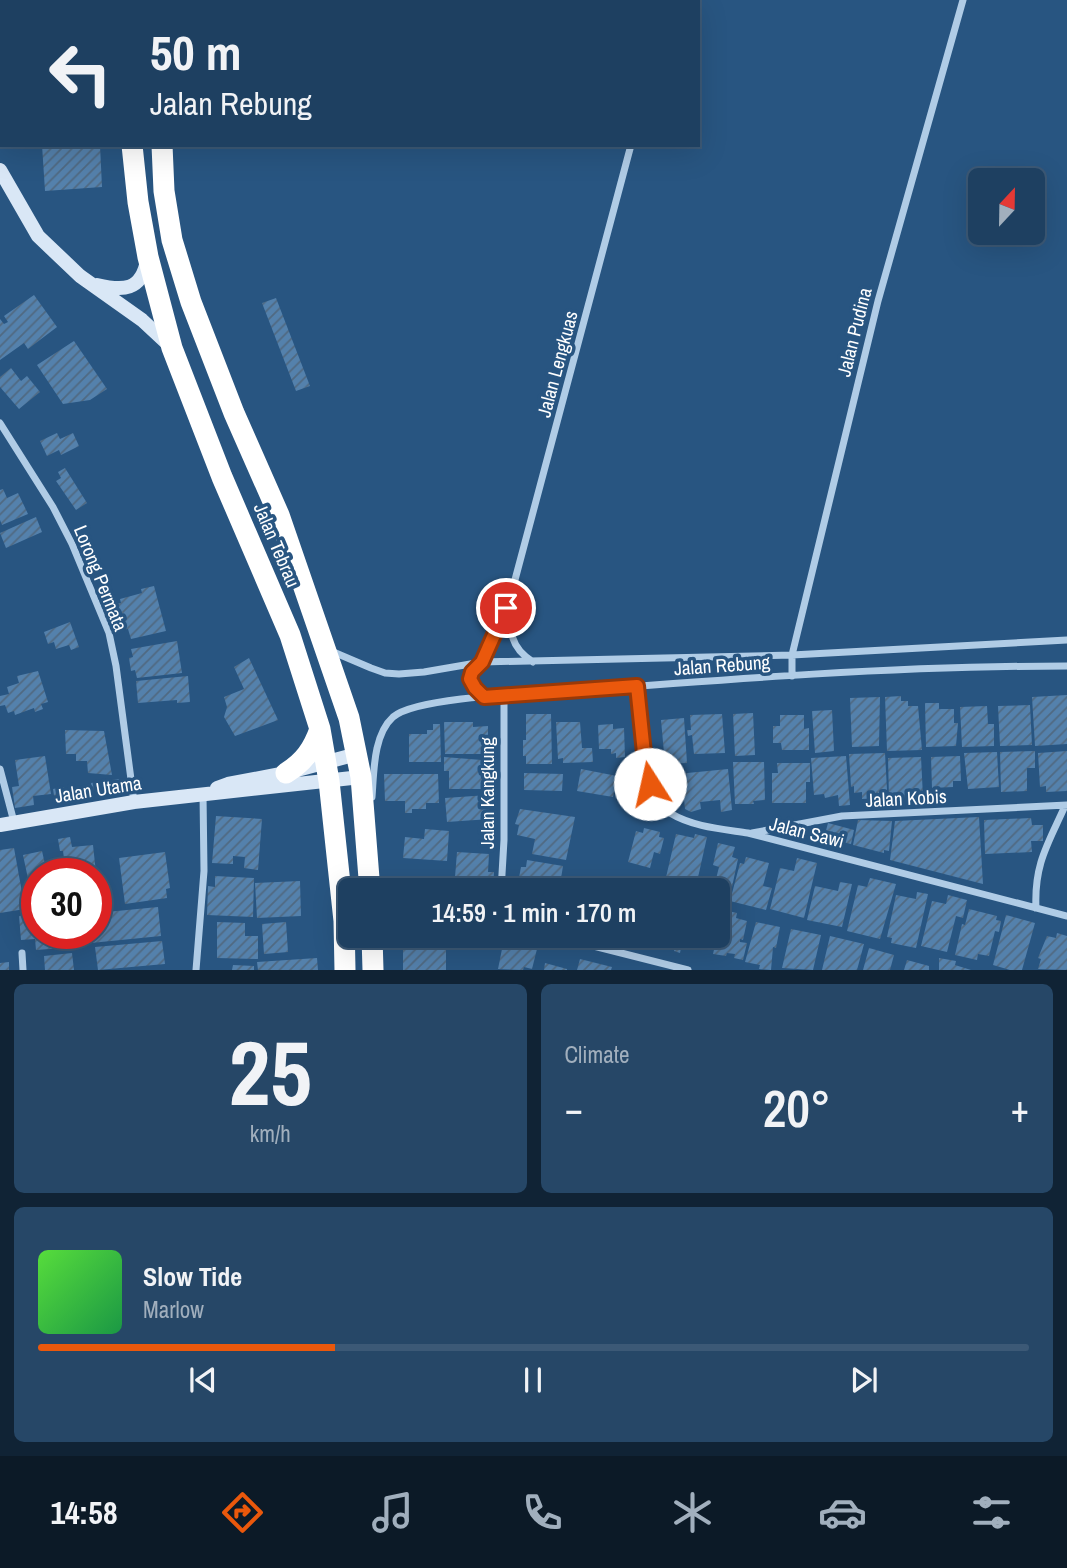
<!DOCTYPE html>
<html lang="en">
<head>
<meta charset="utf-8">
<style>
	body { margin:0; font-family:"Archivo Narrow",sans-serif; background:#264767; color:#f1f3f6; height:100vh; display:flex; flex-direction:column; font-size:26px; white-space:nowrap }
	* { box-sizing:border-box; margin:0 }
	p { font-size:23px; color:#a1afbd }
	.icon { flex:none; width:38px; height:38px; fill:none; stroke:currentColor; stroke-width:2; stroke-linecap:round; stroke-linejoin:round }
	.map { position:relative; height:970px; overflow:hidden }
	.panel { display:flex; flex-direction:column; gap:14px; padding:14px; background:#102335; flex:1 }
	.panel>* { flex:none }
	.top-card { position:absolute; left:0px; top:0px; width:700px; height:147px; box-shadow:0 7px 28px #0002,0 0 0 2px #3c5976; background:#1e4061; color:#f1f3f6; overflow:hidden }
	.needle { width:46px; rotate:22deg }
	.buttons { position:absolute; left:968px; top:168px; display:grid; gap:14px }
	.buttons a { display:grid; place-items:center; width:77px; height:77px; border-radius:10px; background:#1e4061; box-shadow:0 7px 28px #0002,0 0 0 2px #3c5976; font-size:35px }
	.speed { position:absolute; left:21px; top:858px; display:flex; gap:14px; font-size:35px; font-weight:700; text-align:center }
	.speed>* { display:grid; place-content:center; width:91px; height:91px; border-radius:50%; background:#1e4061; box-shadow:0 7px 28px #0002,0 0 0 2px #3c5976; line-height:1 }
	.speed .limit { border:10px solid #d22; background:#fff; color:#111 }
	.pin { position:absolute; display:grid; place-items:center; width:60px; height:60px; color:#fff; margin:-30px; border:4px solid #fff; border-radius:50%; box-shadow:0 2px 7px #0007 }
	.me { position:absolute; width:77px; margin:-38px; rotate:350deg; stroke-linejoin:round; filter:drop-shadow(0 0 5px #0008) }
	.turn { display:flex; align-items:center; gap:24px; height:147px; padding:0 35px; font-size:32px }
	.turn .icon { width:91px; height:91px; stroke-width:2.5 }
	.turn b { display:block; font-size:49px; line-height:60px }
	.big { font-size:52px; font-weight:600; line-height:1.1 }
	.panel .card { flex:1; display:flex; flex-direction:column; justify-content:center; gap:10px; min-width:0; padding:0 24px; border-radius:10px; background:#264767 }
	.panel .dial { align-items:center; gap:0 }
	.dial b { font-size:91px; line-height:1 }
	.song { display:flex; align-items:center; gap:21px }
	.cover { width:84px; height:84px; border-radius:10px; background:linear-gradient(135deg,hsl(110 70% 55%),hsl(140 70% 35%)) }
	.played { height:7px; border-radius:4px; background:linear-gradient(90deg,#ea580c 30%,#3c5976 30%) }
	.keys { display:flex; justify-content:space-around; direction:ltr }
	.heat { display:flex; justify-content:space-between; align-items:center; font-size:38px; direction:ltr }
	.panel .tiles { flex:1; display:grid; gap:14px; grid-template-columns:1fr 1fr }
	.card:last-child { grid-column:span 2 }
	.trip { position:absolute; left:338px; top:878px; width:392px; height:70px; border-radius:10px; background:#1e4061; box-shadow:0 7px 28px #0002,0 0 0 2px #3c5976; font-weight:600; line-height:70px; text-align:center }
	.menu { display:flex; height:112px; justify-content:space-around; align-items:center; background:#0c1a27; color:#a1afbd }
	.menu .icon { width:49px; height:49px }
	.menu .selected { color:#ea580c }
	.menu b { font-size:32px; color:#f1f3f6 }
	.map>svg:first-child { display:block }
</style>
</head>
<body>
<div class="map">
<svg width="1067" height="970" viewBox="0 0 1067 970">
	<defs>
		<pattern id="building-hatch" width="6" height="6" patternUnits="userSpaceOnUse" patternTransform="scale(1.75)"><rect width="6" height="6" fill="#5481ac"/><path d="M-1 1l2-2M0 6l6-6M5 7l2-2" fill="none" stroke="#506981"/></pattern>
	</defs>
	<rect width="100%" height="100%" fill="#285581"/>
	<path fill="url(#building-hatch)" d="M42,145H100L102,187L45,191Z
		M34,295L57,327L28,349L24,343L0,360V319L4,324L8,322L4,316Z
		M276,298L310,386L296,391L262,303Z
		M74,341L107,389L90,400L63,404L37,365Z
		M11,368L21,381L27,376L40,392L19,409L0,387V377Z
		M57,433L60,439L73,433L79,446L61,455L59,450L47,456L40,441Z
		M65,468L87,503L76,510L56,481L61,478L58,472Z
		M3,489L7,498L18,493L28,514L2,525L0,520V490Z
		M36,517L42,532L6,548L0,533Z
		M154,586L166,631L131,639L128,629L123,630L116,604L121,603L120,599L142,593L141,589Z
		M70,622L79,647L71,650L69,645L56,649L54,642L48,644L44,632Z
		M177,641L182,673L137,678L135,670L131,671L129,658L133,657L131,649Z
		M249,658L278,720L235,736L224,717L227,707L224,697L244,689L234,667Z
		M38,671L48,702L41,704L43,709L35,712L34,708L15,715L14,711L8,713L5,705L0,706V696L9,694L7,687L19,683L17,676Z
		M188,676L190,702L177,703V700L138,703L136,681Z
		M1067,695V744L1035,746L1032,697Z
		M901,696V701H908V706H918L922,750L887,751L885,697Z
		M880,697L879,746L852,747L850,698Z
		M925,703H939V709H954V723H958L956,746L926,747Z
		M1030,705L1032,745L1000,746L998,706Z
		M987,706L988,724H994V746L962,747L960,707Z
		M832,710L834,751L815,753L812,711Z
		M753,713L755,755L735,756L733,714Z
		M526,714H551L552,764H526V756H523V740H526Z
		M722,714L725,753L694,754L692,735L688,736L687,730H691L690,715Z
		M780,715H804V729L809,728V750H782L781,743H773V726H780Z
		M684,718L687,763L665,764L661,720Z
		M444,722H473V727L488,726V754H445Z
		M556,722H580L582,748H592L593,762L563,763V758L558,759Z
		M433,724H440L441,762H409V734H427V730H433Z
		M613,724V729L624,728L625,757L616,758V753L611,754V749H599L598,725Z
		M65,730L104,731L112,775L88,773L87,761H76V754H66Z
		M1035,751V768H1027V791L1001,792L1000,752Z
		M1067,751V791L1046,792V786L1040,787L1038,753Z
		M997,752L999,787L968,789L964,753Z
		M885,753L887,790L880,791V798L862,799V792L854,793V786L851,787L849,754Z
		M45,756L51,794L33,796L34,805L15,808L12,787L19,786L15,760Z
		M846,756L850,805L839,806L838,795L825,798L824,794L814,795L811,758Z
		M960,756L961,781H953V787L932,788L931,757Z
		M444,757L482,760V789H449V771H444Z
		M921,757L923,797L889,798L888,758Z
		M733,762H764L765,800L753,801L754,804H735Z
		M777,763H810V782H806V803H772V773H778Z
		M581,769L617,776L613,797L577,791Z
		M728,769L732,810L721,812L720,800L700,802L701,809L691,812L685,809L684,799L668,800L667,793H664L663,788L669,787L667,775Z
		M524,773L563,774L562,791L524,790Z
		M384,774H438L439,803H426V809H412V813H405V801H385Z
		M119,779L122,793L105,796L103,789L92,791L91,783Z
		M64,787L66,800L55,802L53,789Z
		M488,795L490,819L447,822L445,798Z
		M520,809L575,817L566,860L532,854L535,839L517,835L519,825L515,824Z
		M216,816L262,819L258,870L244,868L245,857L233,856V864L212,863Z
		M979,817L983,884L890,860L895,821Z
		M1031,818L1032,825H1043V841H1031L1032,852L985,854L984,820Z
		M858,820L892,821L889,851L884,850V853L853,845Z
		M828,823L854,830L851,844L824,838Z
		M644,828L660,832L659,837L664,838L660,854L654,852L650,868L628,862L636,831L643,833Z
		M425,829L449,831L447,861L403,858L405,837L424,839Z
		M676,834L694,838L695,834L707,837L695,891L664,886Z
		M70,837L72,847L93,845L96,873H66L63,851H60L58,839Z
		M718,843L735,847L732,857L738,859L732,887L715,883L719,867L713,865Z
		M14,848L25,909L0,913V850Z
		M42,851L47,873H37V892L31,893L23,855Z
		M165,852L170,888L166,889L167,898L125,904L119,858Z
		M457,852L489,854L488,872H494L493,891H459L460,877H455Z
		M746,857L769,863L763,886L772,888L766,910L730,901L740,863L744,864Z
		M797,858L817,863L804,918L770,909L780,868L794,871Z
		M527,860L563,866L559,891H533L534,885L518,883L521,867H526Z
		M215,876L254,878L253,917L207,915L208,886L215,887Z
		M444,876L445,891H411V884H415L414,877Z
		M569,876L586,880L583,891H566Z
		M608,877L623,881L624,877L633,879L631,887L635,888L634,891H604Z
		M870,878L896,884L880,939L847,931L858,885L867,887Z
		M300,881L301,916L257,918L255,883Z
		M840,882L852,884L842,927L807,920L815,886L838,891Z
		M917,892L928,894L916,948L891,943L892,938L887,937L896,895L916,899Z
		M948,895L967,900L963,918L956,916L947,952L921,946L932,901L946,904Z
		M158,907L161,936L81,944L79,933H96V913Z
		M719,909L737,913L736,918L747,921L743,940L740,939V942L747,943L743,960L734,958L735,954L727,953L726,956L713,954L719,928H718Z
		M969,909L997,916L996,920L1001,921L999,932L995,931L989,956L978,954L977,960L955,955L962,924L965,925Z
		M37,914V933H74L76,947L36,950L35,939L21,940L19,916Z
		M1006,915L1035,923L1022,970H1010L993,965Z
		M217,922L245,923V936H258V959L217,958Z
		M286,922L288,952L264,954L262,924Z
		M756,922L780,927L776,948L773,947L771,970L759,969L760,965L745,962Z
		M791,929L821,935L813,970L782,968Z
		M1057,933L1067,936V970L1038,969L1041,959L1038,958L1047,936L1056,938Z
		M669,936H700L698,946L682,943L680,953L674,951L675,946L668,944Z
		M830,936L864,944L857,970H822Z
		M504,939L519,942L518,945L537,949L532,969L524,967L523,970L498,969Z
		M162,941L165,964L98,970L95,947Z
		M446,946V970H403V947Z
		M869,948L894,955L890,970H863Z
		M72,953L74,970H45L44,956Z
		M317,958L318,970H258L257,962Z
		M939,958L956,961L955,965L971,970H939Z
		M580,959L612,967L611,970H577Z
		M907,960L929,966V970H904Z
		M9,962V970H0V963Z
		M545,963L567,969V970H544Z
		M233,965L254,966V970H232Z"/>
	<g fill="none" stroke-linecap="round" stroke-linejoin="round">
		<path stroke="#b0cce6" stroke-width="7" d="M670,2V0
			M0,423L53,507L72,544L109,633L116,666L134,802
			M512,599C511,627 506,645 533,662
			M331,651L371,668L385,673L399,674L424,672L482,662L792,655L1067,640
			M792,676V655L878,301L963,0
			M637,686C641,719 638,793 670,813C693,827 722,829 748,833L1067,916
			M484,697C478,692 471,686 470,679C470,671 479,666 483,660C496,639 504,614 512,591L631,145
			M0,769L14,822
			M372,797C374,773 373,735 393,717C417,697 526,694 560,692C728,679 898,666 1067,666
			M752,833L842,816L1067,805
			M501,891L504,840V696
			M1036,908C1034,864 1048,844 1065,806
			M554,936L688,970
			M22,953L23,970
			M196,970L204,871L203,794"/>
		<path stroke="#d9e7f6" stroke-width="14" d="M0,170L38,236L80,276L142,320L171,347
			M97,285C123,291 141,291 147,261
			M217,788L228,784L286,773L357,754
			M0,825L134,802L361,777"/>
		<path stroke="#fff" stroke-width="21" d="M142,2L143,0
			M173,2V0
			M132,145L138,202L148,257L172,348L222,477L290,635L320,729L329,781L344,921L345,970
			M162,145L164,191L172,240L191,302L234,413L279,515L349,718L361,777L370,891
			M286,773C304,762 313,749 320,729
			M372,936L373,970"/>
	</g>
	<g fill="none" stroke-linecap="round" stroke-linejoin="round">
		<g stroke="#983908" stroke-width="18">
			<path id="route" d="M506,608L482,662L472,672L470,679L475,688L484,697L637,686L646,772L650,784"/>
		</g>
		<use href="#route" stroke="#ea580c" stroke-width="12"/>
	</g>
	<g text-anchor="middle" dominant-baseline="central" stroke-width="7" stroke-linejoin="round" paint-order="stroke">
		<g font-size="19" fill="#fff" stroke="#285581">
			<text transform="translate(854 332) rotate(-76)">Jalan Pudina</text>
			<text transform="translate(557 364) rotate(-75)">Jalan Lengkuas</text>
			<text transform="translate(277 545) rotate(67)">Jalan Tebrau</text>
			<text transform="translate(101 578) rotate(68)">Lorong Permata</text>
			<text transform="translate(722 665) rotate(-4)">Jalan Rebung</text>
			<text transform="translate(98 789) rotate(-9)">Jalan Utama</text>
			<text transform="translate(487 793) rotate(-90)">Jalan Kangkung</text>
			<text transform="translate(906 798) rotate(-3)">Jalan Kobis</text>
			<text transform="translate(807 832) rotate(14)">Jalan Sawi</text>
		</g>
	</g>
</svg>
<div class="buttons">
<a><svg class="needle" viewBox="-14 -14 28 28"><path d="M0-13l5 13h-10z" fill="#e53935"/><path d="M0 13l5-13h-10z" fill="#a1afbd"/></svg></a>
</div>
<div class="speed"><div class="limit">30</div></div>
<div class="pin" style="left:506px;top:608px;background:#d93025"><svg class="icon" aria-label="arrive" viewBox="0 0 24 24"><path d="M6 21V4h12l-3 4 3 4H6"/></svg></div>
<svg class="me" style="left:650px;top:784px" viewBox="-20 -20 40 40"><circle r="19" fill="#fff"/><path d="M0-13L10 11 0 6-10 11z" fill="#ea580c"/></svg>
<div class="trip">14:59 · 1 min · 170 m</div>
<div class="top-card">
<div class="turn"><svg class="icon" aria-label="left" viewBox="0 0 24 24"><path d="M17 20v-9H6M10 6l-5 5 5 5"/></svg><div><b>50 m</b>Jalan Rebung</div></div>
</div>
</div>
<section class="panel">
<div class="tiles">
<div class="card dial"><b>25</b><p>km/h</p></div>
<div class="card"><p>Climate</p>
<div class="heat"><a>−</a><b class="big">20°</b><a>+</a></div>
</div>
<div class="card">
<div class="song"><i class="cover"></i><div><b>Slow Tide</b><p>Marlow</p></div></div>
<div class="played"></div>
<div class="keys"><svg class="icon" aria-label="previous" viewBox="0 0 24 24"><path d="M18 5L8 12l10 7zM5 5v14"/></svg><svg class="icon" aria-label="pause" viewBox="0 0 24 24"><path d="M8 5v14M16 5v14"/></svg><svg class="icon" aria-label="next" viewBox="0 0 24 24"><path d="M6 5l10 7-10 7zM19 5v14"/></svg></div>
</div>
</div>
</section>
<nav class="menu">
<b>14:58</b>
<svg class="icon selected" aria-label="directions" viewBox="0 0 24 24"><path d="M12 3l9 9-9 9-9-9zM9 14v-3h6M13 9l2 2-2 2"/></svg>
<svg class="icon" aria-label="music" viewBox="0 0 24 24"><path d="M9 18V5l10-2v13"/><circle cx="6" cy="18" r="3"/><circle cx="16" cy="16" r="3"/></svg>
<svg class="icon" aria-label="phone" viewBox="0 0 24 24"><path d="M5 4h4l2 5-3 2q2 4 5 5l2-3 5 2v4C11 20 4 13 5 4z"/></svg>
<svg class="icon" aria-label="climate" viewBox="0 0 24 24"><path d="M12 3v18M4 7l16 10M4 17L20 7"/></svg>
<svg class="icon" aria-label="car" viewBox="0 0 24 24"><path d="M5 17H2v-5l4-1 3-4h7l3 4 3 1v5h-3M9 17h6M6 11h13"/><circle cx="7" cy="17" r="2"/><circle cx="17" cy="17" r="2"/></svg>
<svg class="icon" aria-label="filters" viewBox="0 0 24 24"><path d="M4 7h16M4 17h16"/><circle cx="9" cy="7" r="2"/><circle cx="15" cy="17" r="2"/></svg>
</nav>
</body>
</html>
